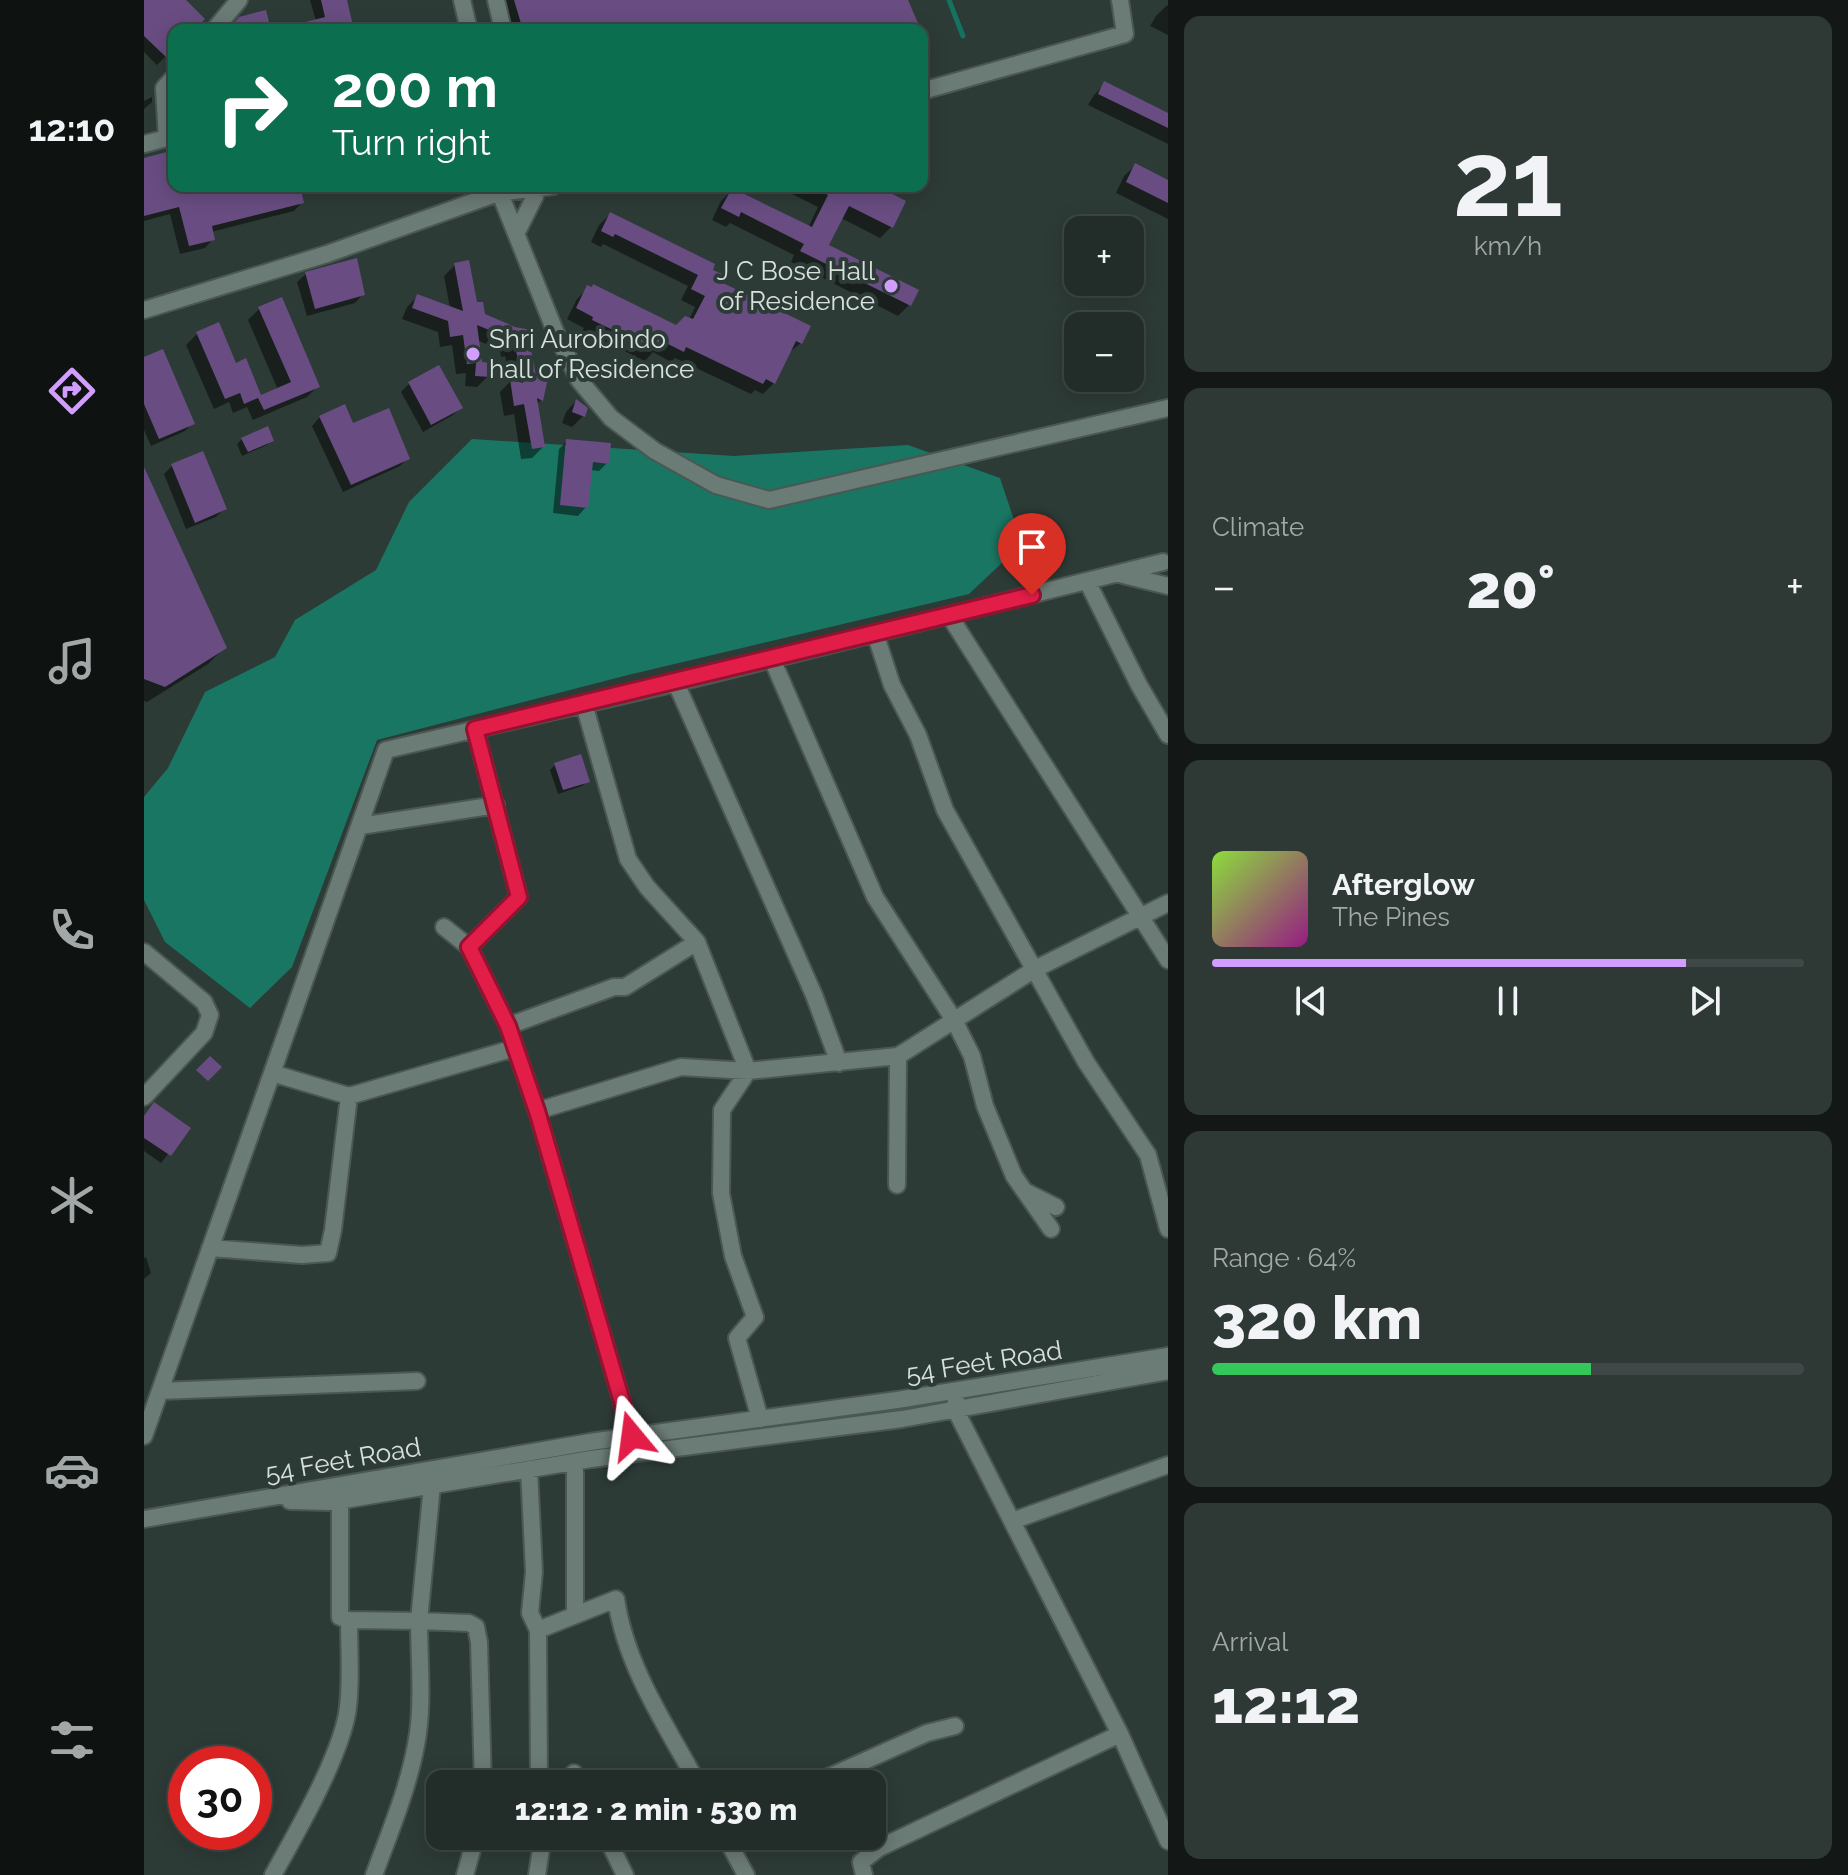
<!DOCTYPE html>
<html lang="en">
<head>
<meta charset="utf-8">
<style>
	body { margin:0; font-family:Raleway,sans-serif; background:#2e3835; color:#f1f3f6; height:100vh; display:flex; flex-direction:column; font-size:30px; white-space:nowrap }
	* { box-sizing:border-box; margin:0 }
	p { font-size:26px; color:#a2a7a8 }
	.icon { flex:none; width:44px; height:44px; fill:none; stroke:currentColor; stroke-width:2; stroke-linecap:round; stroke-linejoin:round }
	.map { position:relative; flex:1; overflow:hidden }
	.details { display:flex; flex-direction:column; gap:16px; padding:16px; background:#131817; width:680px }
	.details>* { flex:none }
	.top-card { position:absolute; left:24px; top:24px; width:760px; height:168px; border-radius:16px; box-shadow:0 4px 20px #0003,0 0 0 2px #3f4846; background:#0b6e4f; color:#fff; overflow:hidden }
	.buttons { position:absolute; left:920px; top:216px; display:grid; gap:16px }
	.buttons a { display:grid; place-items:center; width:80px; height:80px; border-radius:16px; background:#222c29; box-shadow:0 4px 20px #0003,0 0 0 2px #3f4846; font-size:40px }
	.speed { position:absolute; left:24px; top:1746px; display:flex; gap:16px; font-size:40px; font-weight:700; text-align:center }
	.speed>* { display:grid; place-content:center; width:104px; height:104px; border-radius:50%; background:#222c29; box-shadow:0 4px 20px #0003,0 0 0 2px #3f4846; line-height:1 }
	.speed .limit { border:12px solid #d22; background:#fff; color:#111 }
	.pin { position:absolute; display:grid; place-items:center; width:68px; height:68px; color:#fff; margin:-82px -34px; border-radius:50% 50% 50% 0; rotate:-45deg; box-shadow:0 0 8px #0007 }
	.pin .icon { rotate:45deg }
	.me { position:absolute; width:88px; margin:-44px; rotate:344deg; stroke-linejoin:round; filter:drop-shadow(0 0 6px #0008) }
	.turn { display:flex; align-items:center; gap:28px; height:168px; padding:0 32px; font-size:36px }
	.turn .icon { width:104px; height:104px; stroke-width:2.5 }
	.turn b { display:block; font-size:56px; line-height:68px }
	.big { font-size:60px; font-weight:800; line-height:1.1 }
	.details .card { flex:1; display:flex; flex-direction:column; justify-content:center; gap:12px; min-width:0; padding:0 28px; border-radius:16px; background:#2e3835 }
	.details .dial { align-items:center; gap:0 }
	.dial b { font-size:104px; line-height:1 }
	.song { display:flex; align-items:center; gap:24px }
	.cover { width:96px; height:96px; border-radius:12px; background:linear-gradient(135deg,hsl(90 70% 55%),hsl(310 70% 35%)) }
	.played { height:8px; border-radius:4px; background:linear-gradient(90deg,#d19dfe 80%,#3f4846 80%) }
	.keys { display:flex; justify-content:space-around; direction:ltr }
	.heat { display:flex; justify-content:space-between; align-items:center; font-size:44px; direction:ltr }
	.charge { height:12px; border-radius:6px; background:linear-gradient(90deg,#34c759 64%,#3f4846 0) }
	.trip { position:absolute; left:282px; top:1770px; width:460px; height:80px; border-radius:16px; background:#222c29; box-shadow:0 4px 20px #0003,0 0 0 2px #3f4846; font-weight:800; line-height:80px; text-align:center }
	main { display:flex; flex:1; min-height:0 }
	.menu { display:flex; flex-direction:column; width:144px; justify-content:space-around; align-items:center; background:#0e1210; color:#a2a7a8 }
	.menu .icon { width:56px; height:56px }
	.menu .current { color:#d19dfe }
	.menu b { font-size:36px; color:#f1f3f6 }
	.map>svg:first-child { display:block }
</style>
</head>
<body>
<main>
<nav class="menu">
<b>12:10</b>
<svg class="icon current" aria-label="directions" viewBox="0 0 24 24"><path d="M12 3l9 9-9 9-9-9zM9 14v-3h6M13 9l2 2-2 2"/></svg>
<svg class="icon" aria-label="music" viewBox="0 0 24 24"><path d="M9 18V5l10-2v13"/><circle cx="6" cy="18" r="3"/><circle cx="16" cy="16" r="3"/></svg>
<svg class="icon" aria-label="phone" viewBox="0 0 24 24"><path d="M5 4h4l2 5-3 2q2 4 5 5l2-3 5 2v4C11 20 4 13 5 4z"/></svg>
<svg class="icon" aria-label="climate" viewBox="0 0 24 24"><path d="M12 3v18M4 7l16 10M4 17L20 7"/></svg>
<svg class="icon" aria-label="car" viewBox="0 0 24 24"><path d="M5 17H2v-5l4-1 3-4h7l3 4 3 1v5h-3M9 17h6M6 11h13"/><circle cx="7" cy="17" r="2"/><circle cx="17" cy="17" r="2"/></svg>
<svg class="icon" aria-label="filters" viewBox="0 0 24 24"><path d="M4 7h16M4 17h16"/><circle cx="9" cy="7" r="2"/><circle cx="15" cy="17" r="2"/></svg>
</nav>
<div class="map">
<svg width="1024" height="1875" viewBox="0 0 1024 1875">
	<rect width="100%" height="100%" fill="#2d3b37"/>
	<path fill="#197663" d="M328,439L590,456L764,445L856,478L878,544L825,594L484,675L233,740L148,967L106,1008L21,942L0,900V797L24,768L61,692L131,657L151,620L232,570L265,502Z"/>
	<path fill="#0007" d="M0,0H39L48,30H30V48L13,65L0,52Z
		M166,0H196L208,30H153L172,21Z
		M356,0H762L775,30H365Z
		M1023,5L1024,6V35L1006,26L1012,16Z
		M961,84L1024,114V144L944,105L950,95Z
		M8,97V102L0,109V101Z
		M30,147V186H163L155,188L158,202L150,211L67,232L69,239L61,248L36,254L26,214L0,221V160L18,156Z
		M991,166L1023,181L1024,179V223V219L972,193L980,176Z
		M632,186H728L747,227L736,238L697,218L682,246L765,305L754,316L647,262L650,255L586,223L582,227L568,220L577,201L588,190L664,228L674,207Z
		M466,214L566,271L573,281L657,343L644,353L630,383L619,394L611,390L607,394L531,358L527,362L509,352L501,361L438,331L440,328L423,319L433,299L444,288L532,328L545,320L551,307L537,300L544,286L459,244L457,247L447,242L455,225Z
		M212,260L219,294L211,303L163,316L153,282L162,274Z
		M311,265L339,315L384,346L397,400L392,405L399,447L388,458L377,459L370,414L360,416L356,392L366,382L361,356L357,357L356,350L333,340L336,364L344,376L333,387L321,386L322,373L312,374L308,345L296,347L294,332L258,319L263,307L274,296L306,308L300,276Z
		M115,309L174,386L163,397L109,420L103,407L89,413L85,402L70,409L42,345L53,334L91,365L116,397L134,390L104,320Z
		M0,359L49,423L41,431L7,446L0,430Z
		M294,368L317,407L309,415L279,432L257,392L265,384Z
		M432,401L439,416L428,427L418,423L422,412Z
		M176,417L208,425L264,458L256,466L199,492L168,426Z
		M98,439L128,440L123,445L98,456L93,444Z
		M423,441L463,463L455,471L446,470L442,507L434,516L409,513L415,449Z
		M58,454L80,509L72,517L42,529L20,474L28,466Z
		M0,471L81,647L64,664L3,702L0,701Z
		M411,765L443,781L438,786L414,794L406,770Z
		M0,1116L44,1128L17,1163L0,1151Z
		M2,1257L7,1273L0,1279V1258Z"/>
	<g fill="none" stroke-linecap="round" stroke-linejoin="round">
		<path stroke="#13735f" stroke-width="5" d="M805,0L819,36"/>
	</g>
	<path fill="#694d82" d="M0,0H42L61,19L51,30H30V51L23,58L0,36Z
		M177,0H203L210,30H151L150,25L181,17Z
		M370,0H764L777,30H379Z
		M122,10L127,30H84L95,17Z
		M960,81L1024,113V128L954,94Z
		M30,150V186H156L160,203L68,226L71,240L45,246L35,207L0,216V158Z
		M991,163L1024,180V203L982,182Z
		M665,186H733L762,201L749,228L705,206L685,245L775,290L767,306L656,251L660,244L597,212L595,217L577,208L588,188L668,227L684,195Z
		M466,212L571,264L569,270L578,274L575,281L667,326L658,344L652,341L631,384L622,379L619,384L542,347L540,352L518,341L513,351L448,320L449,317L432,308L443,285L448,287L449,284L532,325L541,316L549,319L561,296L547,289L554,275L471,234L469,237L457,231Z
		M213,258L221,295L171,309L161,272Z
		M325,260L333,302H339L341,314L371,327L387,330L389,344L386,345L392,375L405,373L399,401L393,398L401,447L388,449L380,404L370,406L366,379L379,383L371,346L368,347L367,339L333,325L338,362L347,363L346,377L331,376L332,363L323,364L319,335L306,337L304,321L268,308L273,294L319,311L310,263Z
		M138,297L176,387L120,410L114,398L100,404L96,393L81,399L52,332L75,322L92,363L102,358L117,395L147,382L114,307Z
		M19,349L51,424L15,439L0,404V357Z
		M295,365L319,408L287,425L264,382Z
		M432,399L444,408L441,417L428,412Z
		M201,404L209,423L245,408L266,459L207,485L175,416Z
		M124,426L130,441L104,452L97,438Z
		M422,439L467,443L465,464L449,462L444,508L416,505Z
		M59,451L83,509L51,523L27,464Z
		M0,467L83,648L21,687L0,679Z
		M437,754L446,782L419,790L410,763Z
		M66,1056L78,1067L64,1081L52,1070Z
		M10,1102L47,1128L27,1156L0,1138V1116Z"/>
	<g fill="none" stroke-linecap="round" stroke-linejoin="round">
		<g stroke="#4b5753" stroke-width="20">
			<path id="minor" d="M318,0L325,30
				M352,0L359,30
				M70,30L95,0
				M778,91L981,34L976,0
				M0,144L23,138L20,88L30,77
				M353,186L411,331L435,380L467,418L511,451L572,485L625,500L1024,408
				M373,232L396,186
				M0,310L183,254L354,193L409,186
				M979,575L1024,586
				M943,581L995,685L1024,735
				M805,615L1024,960
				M731,633L748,685L774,735L801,810L942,1062L1004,1155L1024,1229
				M628,659L731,897L810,1020L828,1056L841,1106L870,1176L907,1229
				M532,683L670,995L695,1063
				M440,704L484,859L503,887L553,942L604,1071L578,1110L577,1193L589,1256L611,1317L593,1338L616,1419
				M216,826L352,805
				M300,927L325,947L364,1026L393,1111L488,1436
				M325,947L375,897L331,729
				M0,952L60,1002L66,1015L60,1033L0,1097
				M364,1026L470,987H481L553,942
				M128,1073L205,1096L371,1048
				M393,1111L537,1067L604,1071L754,1056
				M753,1185L754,1056L891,969L1024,903
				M882,1192L912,1207
				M66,1248L158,1255L184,1253L189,1230L205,1096
				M16,1391L273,1381
				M812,1400L811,1409L976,1734L1024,1841
				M0,1436L242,750L532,683L1019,562
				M431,1462V1615
				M385,1469L390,1572L386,1613L394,1630
				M196,1500V1617L205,1620L275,1621L288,1485
				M146,1501L188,1502L447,1459L758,1419L1024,1371
				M0,1519L446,1442L753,1400L1024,1356
				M868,1521L1024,1465
				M430,1773L436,1784
				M395,1784L394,1630L472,1599C482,1667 522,1725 554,1784
				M669,1784L783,1733L811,1726
				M462,1836L481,1875
				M581,1836L602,1875
				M129,1875C153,1832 191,1766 202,1719C208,1694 205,1647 205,1620
				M230,1875C247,1829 267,1782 274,1733C279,1697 275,1657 275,1621L325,1623L332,1627L335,1642L339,1784
				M321,1875L332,1836
				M393,1875L399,1836
				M720,1875L717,1862L735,1848L976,1734"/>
		</g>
		<use href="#minor" stroke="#6b7b76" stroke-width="16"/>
	</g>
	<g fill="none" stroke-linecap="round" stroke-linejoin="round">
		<g stroke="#92132f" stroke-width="20">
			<path id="route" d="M488,1436L393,1111L364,1026L325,947L375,897L331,729L888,595"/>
		</g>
		<use href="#route" stroke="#e11d48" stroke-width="14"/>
	</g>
	<g fill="#d19dfe" stroke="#2d3b37" stroke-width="3">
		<circle cx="747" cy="286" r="8"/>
		<circle cx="329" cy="354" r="8"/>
	</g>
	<g text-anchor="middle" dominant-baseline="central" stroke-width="8" stroke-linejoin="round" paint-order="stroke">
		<g font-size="26" fill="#d7e0dd" stroke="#2d3b37" text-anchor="end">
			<text x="731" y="271">J C Bose Hall<tspan x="731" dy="30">of Residence</tspan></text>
			<text x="345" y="339" text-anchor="start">Shri Aurobindo<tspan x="345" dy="30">hall of Residence</tspan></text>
		</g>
		<g font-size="26" fill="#d7e0dd" stroke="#2d3b37">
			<text transform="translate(840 1362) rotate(-9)">54 Feet Road</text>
			<text transform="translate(199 1460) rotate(-10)">54 Feet Road</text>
		</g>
	</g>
</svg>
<div class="buttons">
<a>+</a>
<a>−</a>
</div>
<div class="speed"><div class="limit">30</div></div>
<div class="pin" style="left:888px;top:595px;background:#d93025"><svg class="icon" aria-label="arrive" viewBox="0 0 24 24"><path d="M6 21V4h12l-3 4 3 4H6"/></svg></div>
<svg class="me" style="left:488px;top:1436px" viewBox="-20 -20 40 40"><path d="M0-17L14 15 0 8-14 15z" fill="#e11d48" stroke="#fff" stroke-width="4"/></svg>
<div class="trip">12:12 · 2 min · 530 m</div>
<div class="top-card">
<div class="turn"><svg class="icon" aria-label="right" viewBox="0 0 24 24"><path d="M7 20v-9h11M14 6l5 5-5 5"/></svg><div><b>200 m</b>Turn right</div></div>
</div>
</div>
<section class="details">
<div class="card dial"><b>21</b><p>km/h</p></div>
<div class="card"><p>Climate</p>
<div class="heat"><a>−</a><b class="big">20°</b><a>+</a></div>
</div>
<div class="card">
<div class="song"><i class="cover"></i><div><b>Afterglow</b><p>The Pines</p></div></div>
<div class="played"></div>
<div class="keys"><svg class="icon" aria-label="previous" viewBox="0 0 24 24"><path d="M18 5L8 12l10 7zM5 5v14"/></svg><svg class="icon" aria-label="pause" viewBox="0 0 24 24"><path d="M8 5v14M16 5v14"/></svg><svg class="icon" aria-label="next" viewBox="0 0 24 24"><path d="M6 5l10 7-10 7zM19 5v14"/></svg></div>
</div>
<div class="card"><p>Range · 64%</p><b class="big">320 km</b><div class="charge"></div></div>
<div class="card"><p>Arrival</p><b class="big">12:12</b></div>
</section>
</main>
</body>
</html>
